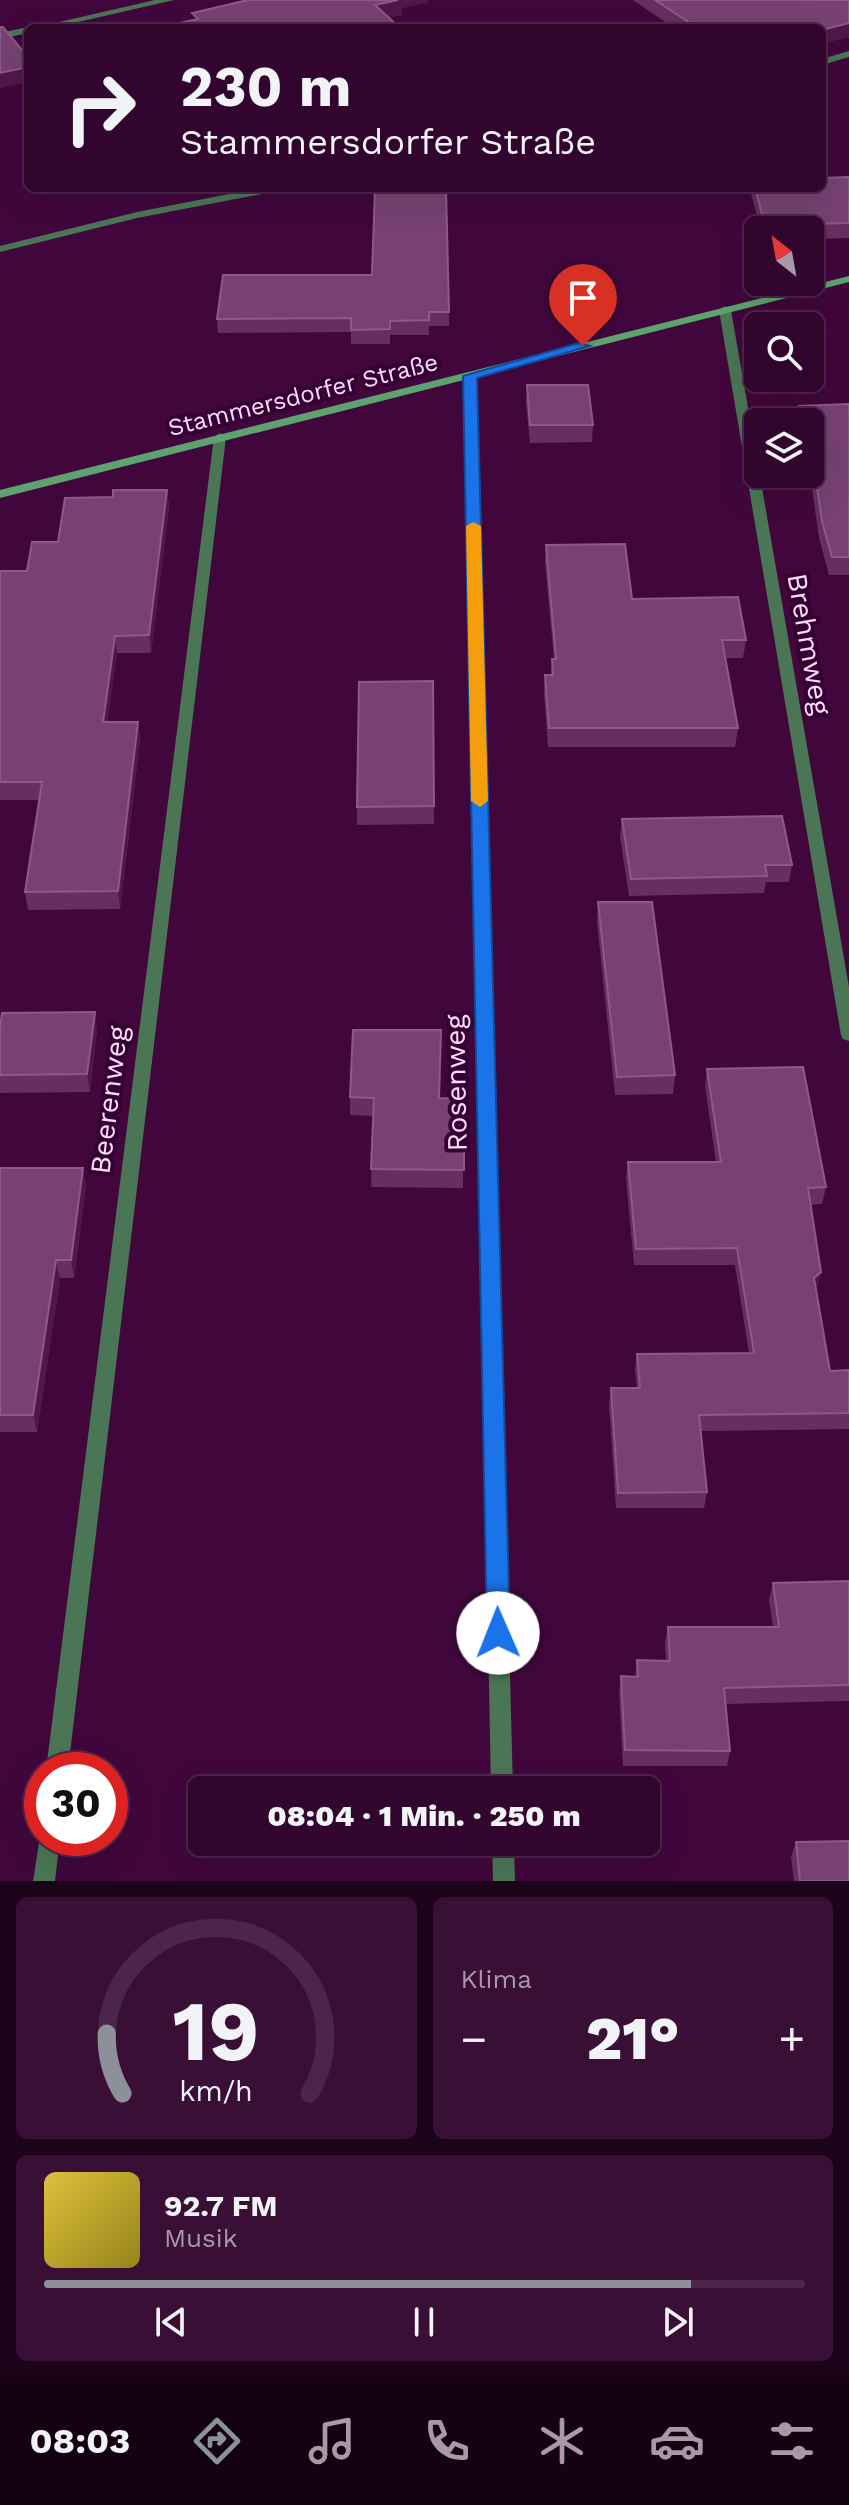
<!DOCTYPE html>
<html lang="de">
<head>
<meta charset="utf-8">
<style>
	body { margin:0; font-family:"Work Sans",sans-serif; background:#390f36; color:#f1f3f6; height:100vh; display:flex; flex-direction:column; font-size:30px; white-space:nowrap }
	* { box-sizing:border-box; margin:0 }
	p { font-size:26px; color:#a899aa }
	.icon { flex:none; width:44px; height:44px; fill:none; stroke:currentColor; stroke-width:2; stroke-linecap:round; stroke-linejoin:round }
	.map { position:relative; height:1881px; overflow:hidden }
	.panel { display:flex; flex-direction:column; gap:16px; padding:16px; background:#1b0319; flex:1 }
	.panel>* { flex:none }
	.banner { position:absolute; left:24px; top:24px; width:802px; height:168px; border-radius:12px; box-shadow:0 8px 32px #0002,0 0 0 2px #4c264a; background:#31052e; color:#f1f3f6; overflow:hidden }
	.needle { width:52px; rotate:329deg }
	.buttons { position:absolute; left:744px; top:216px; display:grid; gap:16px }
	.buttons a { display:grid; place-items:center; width:80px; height:80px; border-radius:12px; background:#31052e; box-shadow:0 8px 32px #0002,0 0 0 2px #4c264a; font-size:40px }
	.speed { position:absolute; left:24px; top:1752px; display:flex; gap:16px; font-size:40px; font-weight:700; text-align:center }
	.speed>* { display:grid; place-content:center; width:104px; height:104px; border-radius:50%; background:#31052e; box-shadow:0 8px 32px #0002,0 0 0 2px #4c264a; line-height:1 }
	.speed .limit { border:12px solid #d22; background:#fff; color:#111 }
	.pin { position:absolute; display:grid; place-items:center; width:68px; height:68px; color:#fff; margin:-82px -34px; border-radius:50% 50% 50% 0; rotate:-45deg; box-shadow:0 0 8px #0007 }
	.pin .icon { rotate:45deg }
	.me { position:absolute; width:88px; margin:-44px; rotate:359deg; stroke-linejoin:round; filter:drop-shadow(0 0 6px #0008) }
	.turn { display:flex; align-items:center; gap:28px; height:168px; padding:0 24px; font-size:36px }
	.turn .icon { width:104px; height:104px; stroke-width:2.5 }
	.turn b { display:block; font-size:56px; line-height:68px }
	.big { font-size:60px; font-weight:800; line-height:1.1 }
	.panel .tile { flex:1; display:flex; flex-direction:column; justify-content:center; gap:12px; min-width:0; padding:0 28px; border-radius:12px; background:#390f36 }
	.panel .dial { align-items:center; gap:0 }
	.dial svg { height:208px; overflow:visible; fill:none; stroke:#4c264a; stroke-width:7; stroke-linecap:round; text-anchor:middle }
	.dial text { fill:#f1f3f6; stroke:none }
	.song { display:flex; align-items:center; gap:24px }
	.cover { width:96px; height:96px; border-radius:12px; background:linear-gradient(135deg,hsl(50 70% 55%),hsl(50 70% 35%)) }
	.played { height:8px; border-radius:4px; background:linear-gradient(90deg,#8c9099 85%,#4c264a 85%) }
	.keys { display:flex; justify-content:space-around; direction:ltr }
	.heat { display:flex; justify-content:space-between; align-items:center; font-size:44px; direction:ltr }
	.panel .tiles { flex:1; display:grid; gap:16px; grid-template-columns:1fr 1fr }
	.tile:last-child { grid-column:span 2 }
	.trip { position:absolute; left:188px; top:1776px; width:472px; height:80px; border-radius:12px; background:#31052e; box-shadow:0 8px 32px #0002,0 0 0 2px #4c264a; font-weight:800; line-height:80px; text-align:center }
	.menu { display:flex; height:128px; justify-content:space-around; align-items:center; background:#140212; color:#a899aa }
	.menu .icon { width:56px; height:56px }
	.menu .on { color:#8c9099 }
	.menu b { font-size:36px; color:#f1f3f6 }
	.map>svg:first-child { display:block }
</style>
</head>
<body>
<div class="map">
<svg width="849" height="1881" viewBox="0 0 849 1881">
	<rect width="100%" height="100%" fill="#41073d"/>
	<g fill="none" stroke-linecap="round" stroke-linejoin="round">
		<path fill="#4b7655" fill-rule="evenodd" d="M155,0H174L52,28H33Z
			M28,27L32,28H28V33L0,39V33Z
			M849,51V57L822,65V59Z
			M260,188H282L277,191L137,218L0,252V246L137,212Z
			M725,306L731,310L849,987V1041L843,1039L841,1035L719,310Z
			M470,372L476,376L513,1790H491L464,376Z
			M220,433L226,437L68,1770H46L214,437Z
			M41,1830L42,1838H60L55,1881H33Z
			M492,1842H514L515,1881H493Z"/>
		<path fill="#5da36f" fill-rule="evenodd" d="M849,276V282L0,498V490Z"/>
	</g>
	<path fill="#662f61" d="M633,0H849V38L822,28H674Z
		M849,177V238L810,239V230H761L751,194L752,188H822Z
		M449,312V326H429V335H390V344H351V332L218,333L217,319Z
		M527,385L593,425L592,442L530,443L526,403Z
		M849,404V575H829L819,538L810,474V422H796L799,406Z
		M167,490L169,507L151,653H117L107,722H138L140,740L120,909L28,910L25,892L39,800H0V571H27L58,542L113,497Z
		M546,545L632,599L746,640L743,658H725L738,728L735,747H548L544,693L545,675H551L552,659H554L545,563Z
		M433,681L434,824L357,825V807Z
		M622,819L792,865L789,882H766L764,893L629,896L620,836Z
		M598,902L675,1075L673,1094L615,1095L597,921Z
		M0,1028L97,1030L90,1092L0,1093Z
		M707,1069L826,1187L822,1204L810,1205L821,1272L816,1290L830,1371L849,1370V1429L701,1431L707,1492L704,1508H616L609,1404L611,1388H637L635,1370L637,1354L749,1353L735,1265H634L626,1178L628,1162H716L705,1086Z
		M350,1097L464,1099L463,1188L371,1187L373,1116L350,1115Z
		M0,1168H83L86,1186L74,1278H60L37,1432H0Z
		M849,1581V1701L726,1704L730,1751L727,1766H623L619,1692L621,1676L635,1677L637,1660L666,1661L665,1643L668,1627H773L769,1600L773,1583Z
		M796,1842L849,1881H794L791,1857Z"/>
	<path fill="#51174c" d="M396,0H428V3L402,8V15L375,21V5Z
		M849,23V37L822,44V30Z
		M28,67V82L0,88V73Z
		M167,490L169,507L151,653L149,635Z
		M115,636L117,653L105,740L103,722Z
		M138,722L140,740L120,909L118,891Z
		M95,1012L97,1030L90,1092L87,1074Z
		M83,1168L86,1186L74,1278L71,1260Z
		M56,1260L60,1278L37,1432L33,1415Z
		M821,1272L817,1289L810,1294L814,1278Z"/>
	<path fill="#774272" stroke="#8c5a87" stroke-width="2" d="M248,0H398L375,5L400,28H157L198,19L192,13Z
		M655,0H849V23L822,30V28H694L696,27Z
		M0,27H3L28,57V67L0,73Z
		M849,177V223L765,225L755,188H822V178Z
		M375,188H446L449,312H429V320L390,321V329L351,330V318L217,319L223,275H372Z
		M527,385H588L593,425H530Z
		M849,404V557H832L822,521L810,441V422H804L799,406Z
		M113,490H167L149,635L115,636L103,722H138L118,891L25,892L42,782H0V571H27L32,542H58L65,498L113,497Z
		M625,544L632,599L738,597L746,640H722L738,728H549L545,675H553L552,659H556L546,545Z
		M433,681L434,806L357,807L359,682Z
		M782,816L792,865H765L767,876L631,879L622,819Z
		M598,902H652L675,1075L617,1077Z
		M95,1012L87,1074L0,1075V1028L2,1013Z
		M353,1030H441L439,1098L464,1099V1170L371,1169L374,1098L350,1097Z
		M803,1067L826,1187L808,1188L821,1272L814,1278L830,1371L849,1370V1413L699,1415L707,1492L618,1493L611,1388H640L637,1354L754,1353L737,1248L636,1249L628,1162H721L707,1069Z
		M0,1168H83L71,1260H56L33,1415H0Z
		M849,1581V1685L724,1688L730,1751L625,1750L621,1676L638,1677L637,1660L670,1661L668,1627H779L773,1583Z
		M849,1841V1881H800L796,1842Z"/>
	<path fill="#1a73e8" stroke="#114b97" stroke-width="2" d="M579,343L590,346L477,378L510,1633L507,1641L498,1644L490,1641L487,1633L463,376Z"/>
	<path fill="#f59e0b" d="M473,522L481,526L488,801L480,807L471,801L466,526Z"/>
	<g text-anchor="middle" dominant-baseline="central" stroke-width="8" stroke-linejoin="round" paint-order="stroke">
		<g font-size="24" fill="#ffdcfa" stroke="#350033">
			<text transform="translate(303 395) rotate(-14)">Stammersdorfer Straße</text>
		</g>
		<g font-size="28" fill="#ffdcfa" stroke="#350033">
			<text transform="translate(809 644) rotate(80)">Brehmweg</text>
			<text transform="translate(456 1083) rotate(-91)">Rosenweg</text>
			<text transform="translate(109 1100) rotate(-83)">Beerenweg</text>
		</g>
	</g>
</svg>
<div class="buttons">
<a><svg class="needle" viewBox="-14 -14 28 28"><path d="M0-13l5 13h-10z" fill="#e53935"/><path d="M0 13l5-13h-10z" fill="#a899aa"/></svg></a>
<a><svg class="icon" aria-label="search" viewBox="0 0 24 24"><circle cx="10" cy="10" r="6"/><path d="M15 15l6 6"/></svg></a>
<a><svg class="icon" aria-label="layers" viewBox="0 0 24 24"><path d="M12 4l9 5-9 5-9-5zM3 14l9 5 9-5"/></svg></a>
</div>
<div class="speed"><div class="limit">30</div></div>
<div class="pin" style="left:583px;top:346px;background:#d93025"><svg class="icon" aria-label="arrive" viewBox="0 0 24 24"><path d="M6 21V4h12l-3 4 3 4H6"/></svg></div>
<svg class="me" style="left:498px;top:1633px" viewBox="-20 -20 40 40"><circle r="19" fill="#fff"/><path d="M0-13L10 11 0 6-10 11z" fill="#1a73e8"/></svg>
<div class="trip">08:04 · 1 Min. · 250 m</div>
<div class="banner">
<div class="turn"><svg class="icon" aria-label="right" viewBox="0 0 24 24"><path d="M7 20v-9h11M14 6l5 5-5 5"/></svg><div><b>230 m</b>Stammersdorfer Straße</div></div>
</div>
</div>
<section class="panel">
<div class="tiles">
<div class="tile dial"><svg viewBox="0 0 100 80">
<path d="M14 69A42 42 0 1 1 86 69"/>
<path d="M14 69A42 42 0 0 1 8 46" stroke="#8c9099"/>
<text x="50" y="56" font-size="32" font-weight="700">19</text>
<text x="50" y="72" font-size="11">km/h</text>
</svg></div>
<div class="tile"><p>Klima</p>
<div class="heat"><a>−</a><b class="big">21°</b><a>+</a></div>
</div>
<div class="tile">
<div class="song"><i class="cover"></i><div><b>92.7 FM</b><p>Musik</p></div></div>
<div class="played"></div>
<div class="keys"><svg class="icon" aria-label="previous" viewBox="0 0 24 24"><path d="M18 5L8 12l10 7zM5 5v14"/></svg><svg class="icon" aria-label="pause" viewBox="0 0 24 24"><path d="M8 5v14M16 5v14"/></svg><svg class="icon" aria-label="next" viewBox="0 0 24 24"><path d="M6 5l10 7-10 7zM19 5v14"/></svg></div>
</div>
</div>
</section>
<nav class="menu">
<b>08:03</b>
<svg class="icon on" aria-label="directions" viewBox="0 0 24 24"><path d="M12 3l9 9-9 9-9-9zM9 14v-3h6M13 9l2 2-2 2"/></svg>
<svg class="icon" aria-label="music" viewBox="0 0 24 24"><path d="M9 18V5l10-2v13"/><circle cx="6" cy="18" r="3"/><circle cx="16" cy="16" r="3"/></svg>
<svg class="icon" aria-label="phone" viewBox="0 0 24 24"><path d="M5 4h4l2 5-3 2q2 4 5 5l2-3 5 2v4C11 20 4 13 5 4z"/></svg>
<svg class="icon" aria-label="climate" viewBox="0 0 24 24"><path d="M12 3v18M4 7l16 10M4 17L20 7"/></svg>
<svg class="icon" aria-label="car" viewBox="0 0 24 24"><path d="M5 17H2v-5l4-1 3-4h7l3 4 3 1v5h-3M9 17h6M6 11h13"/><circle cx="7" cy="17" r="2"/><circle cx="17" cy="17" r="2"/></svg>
<svg class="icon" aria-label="filters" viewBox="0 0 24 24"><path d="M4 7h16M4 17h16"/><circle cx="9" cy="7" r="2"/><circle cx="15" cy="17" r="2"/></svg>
</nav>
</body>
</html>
